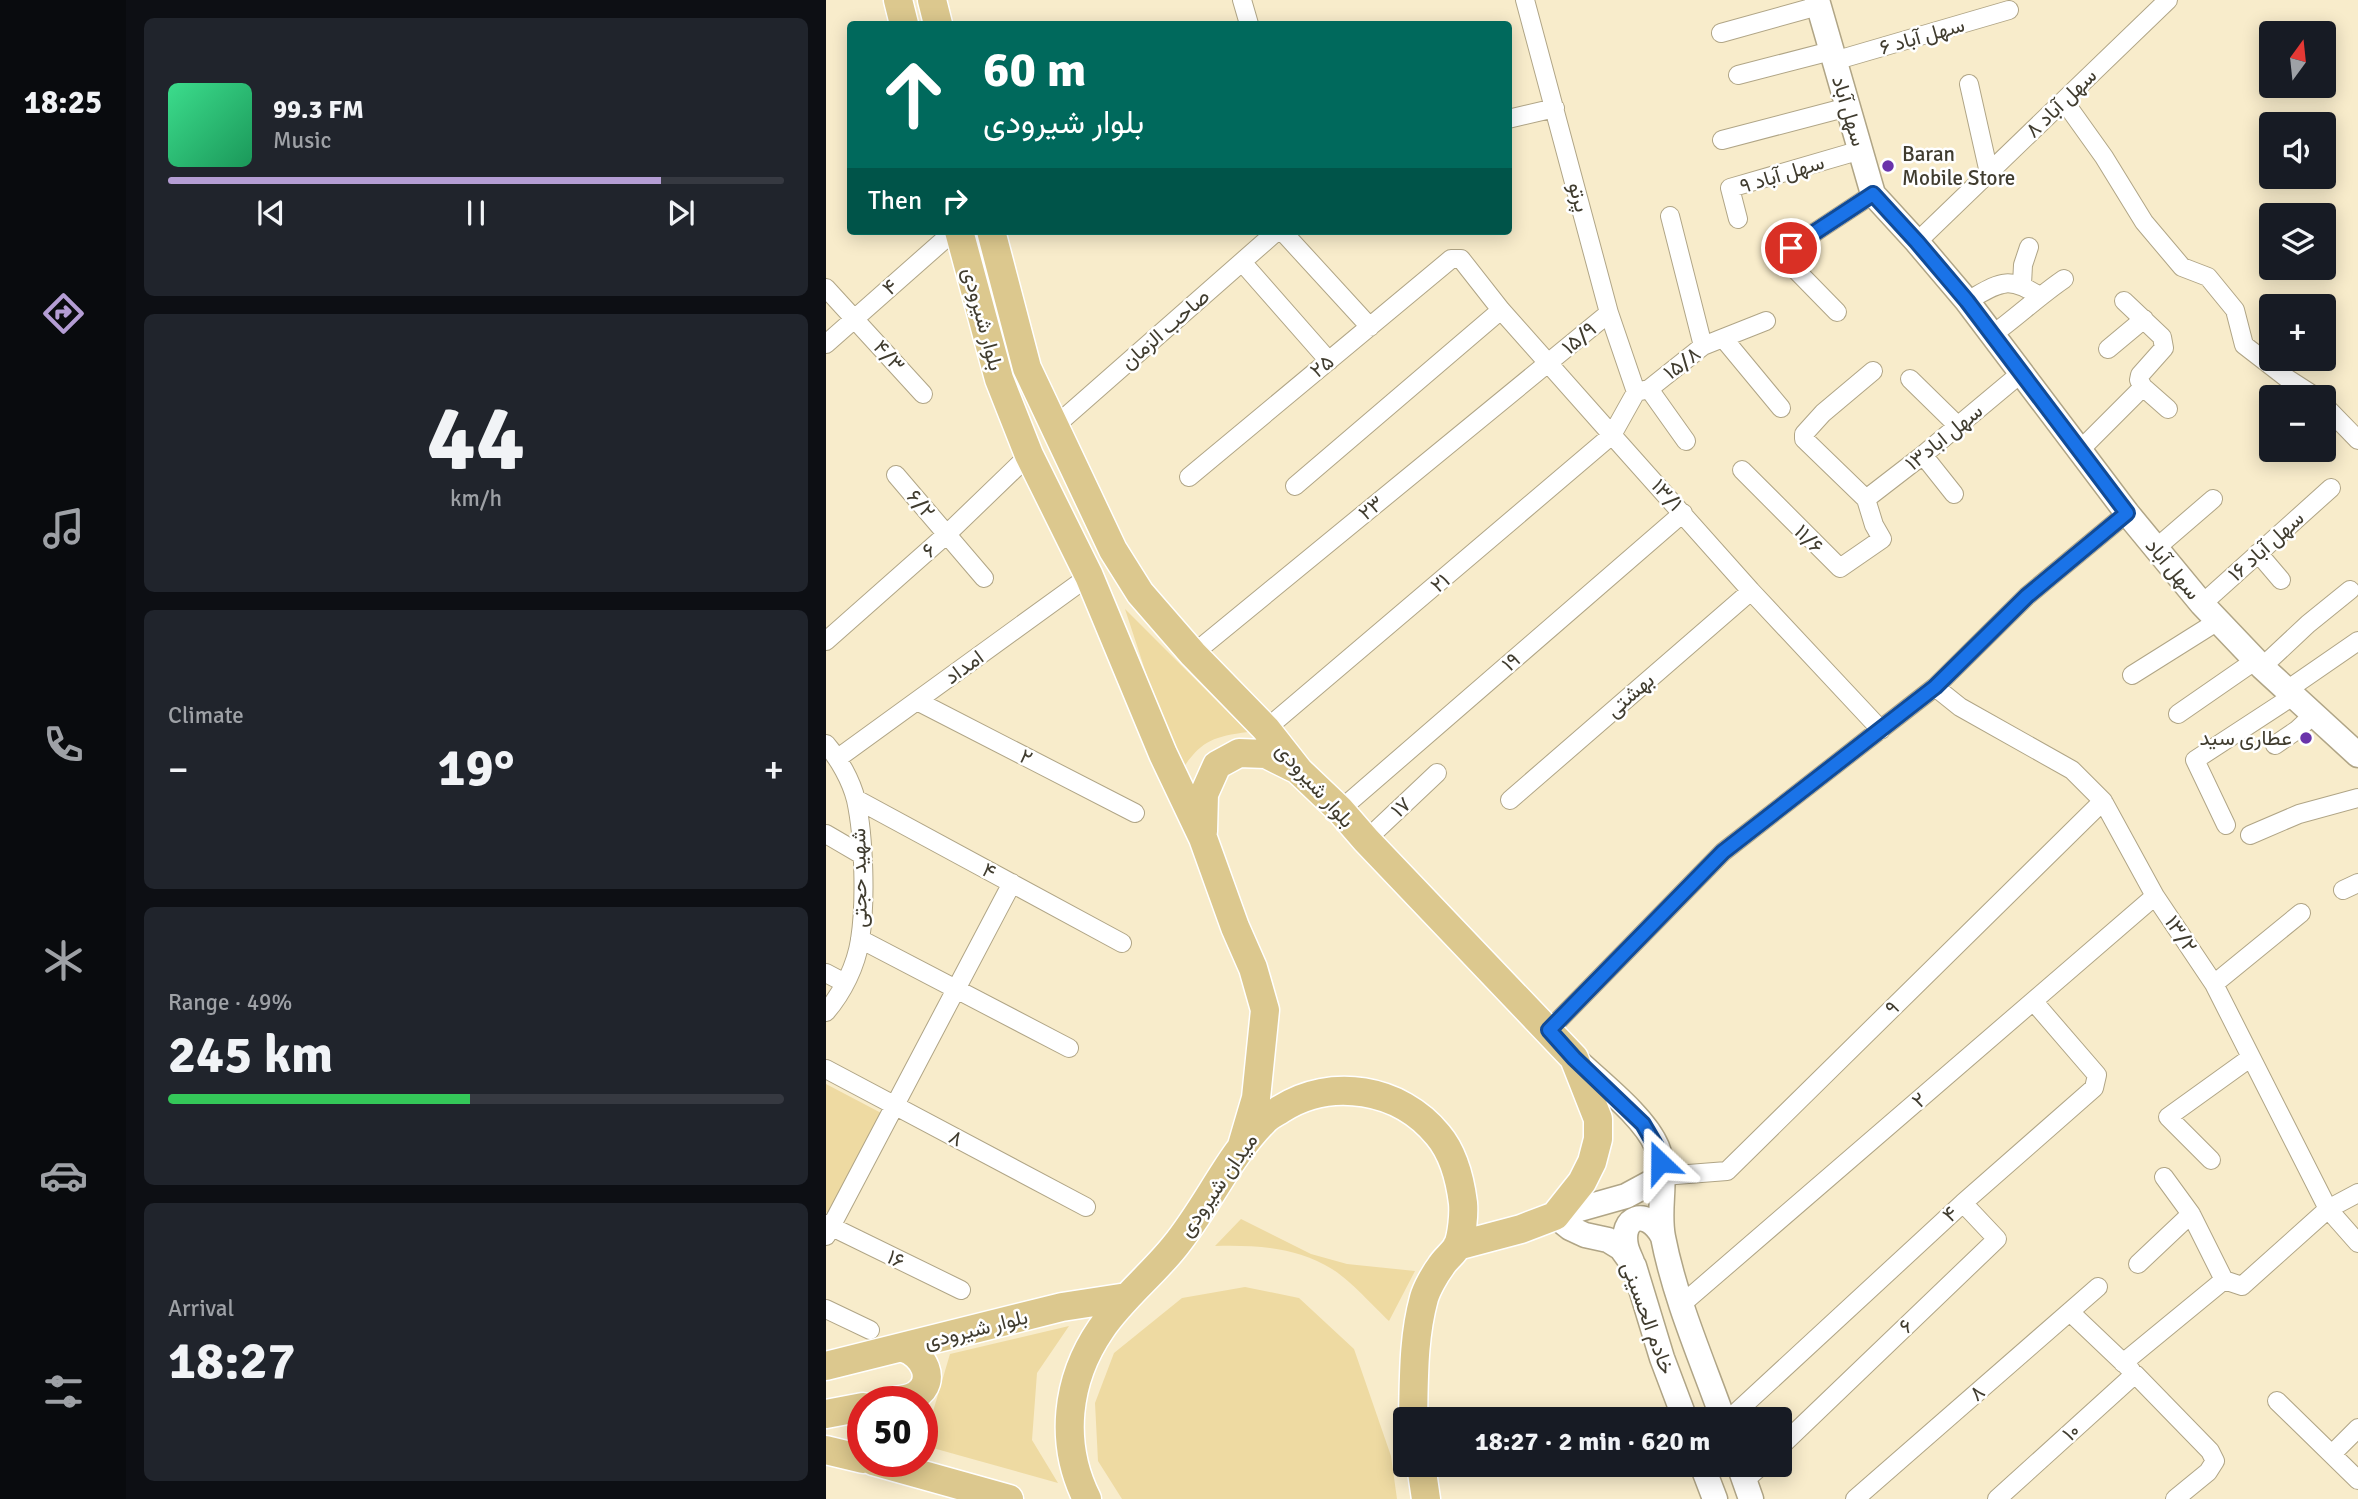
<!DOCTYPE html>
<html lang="en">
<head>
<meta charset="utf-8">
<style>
	body { margin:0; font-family:Signika,Vazirmatn,sans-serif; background:#20242c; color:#f1f3f6; height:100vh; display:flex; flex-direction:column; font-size:26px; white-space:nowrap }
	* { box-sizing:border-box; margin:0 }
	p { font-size:23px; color:#9ea1a6 }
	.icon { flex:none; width:38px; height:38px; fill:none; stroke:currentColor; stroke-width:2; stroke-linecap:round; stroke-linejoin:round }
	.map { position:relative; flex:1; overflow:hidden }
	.sheet { display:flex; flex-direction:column; gap:18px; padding:18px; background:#0d0f14; width:700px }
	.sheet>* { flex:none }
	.hud { position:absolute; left:21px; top:21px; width:665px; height:214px; border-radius:7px; box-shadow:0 4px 18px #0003; background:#00695c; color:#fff; overflow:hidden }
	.needle { width:46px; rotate:15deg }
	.controls { position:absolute; left:1433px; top:21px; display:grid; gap:14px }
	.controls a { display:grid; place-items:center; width:77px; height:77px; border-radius:7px; background:#171b24; box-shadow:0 4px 18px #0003; font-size:35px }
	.speed { position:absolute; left:21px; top:1386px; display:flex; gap:14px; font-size:35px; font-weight:700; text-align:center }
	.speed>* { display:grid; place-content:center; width:91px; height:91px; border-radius:50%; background:#171b24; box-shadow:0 4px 18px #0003; line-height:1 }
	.speed .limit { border:10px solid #d22; background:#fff; color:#111 }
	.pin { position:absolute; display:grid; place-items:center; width:60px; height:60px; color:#fff; margin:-30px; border:4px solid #fff; border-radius:50%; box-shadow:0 2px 7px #0007 }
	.me { position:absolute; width:77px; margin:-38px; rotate:337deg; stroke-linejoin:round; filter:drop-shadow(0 0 5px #0008) }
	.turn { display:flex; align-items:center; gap:24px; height:147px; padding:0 21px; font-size:32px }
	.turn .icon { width:91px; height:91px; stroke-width:2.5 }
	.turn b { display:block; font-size:49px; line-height:60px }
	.then { display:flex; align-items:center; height:66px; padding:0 21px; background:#0003; gap:14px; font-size:26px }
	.big { font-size:52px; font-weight:700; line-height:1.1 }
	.sheet .card { flex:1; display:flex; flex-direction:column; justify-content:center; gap:10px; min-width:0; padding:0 24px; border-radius:10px; background:#20242c }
	.sheet .dial { align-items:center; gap:0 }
	.dial b { font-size:91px; line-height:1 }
	.song { display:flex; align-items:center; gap:21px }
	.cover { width:84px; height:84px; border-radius:10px; background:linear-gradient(135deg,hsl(150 70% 55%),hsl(150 70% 35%)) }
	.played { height:7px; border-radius:4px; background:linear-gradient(90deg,#b49dd4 80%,#363941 80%) }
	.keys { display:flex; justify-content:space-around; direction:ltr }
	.heat { display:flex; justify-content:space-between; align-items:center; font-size:38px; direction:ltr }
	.charge { height:10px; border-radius:5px; background:linear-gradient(90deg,#34c759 49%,#363941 0) }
	.trip { position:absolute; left:567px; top:1407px; width:399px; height:70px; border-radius:7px; background:#171b24; box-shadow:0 4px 18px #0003; font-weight:700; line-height:70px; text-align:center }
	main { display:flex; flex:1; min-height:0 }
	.tabs { display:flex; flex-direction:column; width:126px; justify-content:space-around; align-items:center; background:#090b0e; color:#9ea1a6 }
	.tabs .icon { width:49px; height:49px }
	.tabs .selected { color:#b49dd4 }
	.tabs b { font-size:32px; color:#f1f3f6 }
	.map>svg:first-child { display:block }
</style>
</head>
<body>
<main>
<nav class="tabs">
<b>18:25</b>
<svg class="icon selected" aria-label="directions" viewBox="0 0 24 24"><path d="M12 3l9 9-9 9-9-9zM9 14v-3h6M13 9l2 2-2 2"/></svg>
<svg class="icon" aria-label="music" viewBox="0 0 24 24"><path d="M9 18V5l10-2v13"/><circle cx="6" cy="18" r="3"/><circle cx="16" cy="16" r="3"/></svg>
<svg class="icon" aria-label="phone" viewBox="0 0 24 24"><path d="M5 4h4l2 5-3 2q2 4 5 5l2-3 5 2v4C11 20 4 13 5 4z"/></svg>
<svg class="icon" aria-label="climate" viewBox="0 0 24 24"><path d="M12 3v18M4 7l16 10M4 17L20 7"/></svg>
<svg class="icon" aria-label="car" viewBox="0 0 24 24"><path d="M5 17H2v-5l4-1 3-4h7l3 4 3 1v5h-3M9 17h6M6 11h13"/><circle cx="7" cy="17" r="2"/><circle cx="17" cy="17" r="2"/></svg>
<svg class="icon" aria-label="filters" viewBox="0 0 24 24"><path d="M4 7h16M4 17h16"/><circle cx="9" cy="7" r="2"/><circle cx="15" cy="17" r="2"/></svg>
</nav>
<section class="sheet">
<div class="card">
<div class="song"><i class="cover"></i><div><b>99.3 FM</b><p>Music</p></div></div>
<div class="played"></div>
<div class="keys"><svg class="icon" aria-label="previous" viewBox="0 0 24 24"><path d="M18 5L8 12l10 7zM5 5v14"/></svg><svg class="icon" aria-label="pause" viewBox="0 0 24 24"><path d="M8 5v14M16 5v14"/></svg><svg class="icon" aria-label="next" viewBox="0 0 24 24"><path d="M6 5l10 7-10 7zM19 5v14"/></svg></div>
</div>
<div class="card dial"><b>44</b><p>km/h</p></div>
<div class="card"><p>Climate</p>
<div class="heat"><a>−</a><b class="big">19°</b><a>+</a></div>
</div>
<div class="card"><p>Range · 49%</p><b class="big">245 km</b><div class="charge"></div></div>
<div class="card"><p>Arrival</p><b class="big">18:27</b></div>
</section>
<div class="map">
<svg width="1532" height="1499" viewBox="0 0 1532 1499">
	<rect width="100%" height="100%" fill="#f8eccb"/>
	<path fill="#eedaa2" d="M299,609L422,732C384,737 374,742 353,774Z
		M0,1084L59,1115L5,1215L0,1212Z
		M415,1219L485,1254L521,1264L589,1271L563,1321C547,1306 524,1280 506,1269C470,1247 430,1245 389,1246Z
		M419,1287L473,1298L528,1349L565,1456L571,1499H296L272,1461L269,1403L288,1353L356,1298Z
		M243,1326L211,1373L206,1440L232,1483L96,1445V1426L103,1425L124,1354Z"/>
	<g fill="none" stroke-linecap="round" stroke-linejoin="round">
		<g stroke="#b0a586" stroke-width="20">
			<path id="street" d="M416,0L423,24
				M699,0L783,313L810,392
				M895,33L992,6
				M1008,61L1183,10
				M912,75L1005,51
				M1143,84L1163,173
				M1238,101L1278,157L1318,222L1356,267L1382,277L1409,310L1418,345L1462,379L1490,397
				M682,119L729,108
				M896,140L1022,107
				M844,216L877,346
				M912,219L904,188L1035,150
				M456,231L544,327
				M1091,242L1342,0
				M416,262L503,361
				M1196,284L1197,265L1203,247
				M0,288L97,394
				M1141,301C1172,284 1181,274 1213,296
				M1011,312L964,264L961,255L965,248L1047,194
				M1166,335C1191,317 1213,296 1238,279
				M897,338L940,321
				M0,344L128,231
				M1282,349L1318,319
				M1084,379L1132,426
				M1317,387L1342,409
				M823,389L860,441
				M810,392L823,389L877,346L897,338L955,408
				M1498,405L1532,440
				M228,427L451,231
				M1253,451L1317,387L1313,380L1314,375L1338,348L1336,337L1298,301
				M1097,455L1128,494
				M916,470L1014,568L1056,539L1048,525L1040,499
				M70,475L158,578
				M363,477L625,259H635L675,310L794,444L925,591L1055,730
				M469,486L675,310
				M1040,499L1097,455L1194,374
				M1040,499L978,439V434L997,413L1047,371
				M1329,549L1387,499
				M1432,553L1455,580
				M1376,604L1505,488
				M0,641L121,534L203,455
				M367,654L783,313
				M1436,667L1482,624L1524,590
				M1306,675L1392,621
				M1109,687L1134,707L1246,770L1277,801L1329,896L1388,984L1502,1209L1532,1243
				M1461,690L1532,641
				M91,701L309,813
				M1352,714L1430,660
				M440,729L786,435L810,392
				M0,744C13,759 25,780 30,800C38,837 40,902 34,940C30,966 17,992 0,1012
				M1449,745L1471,730L1487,715
				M12,758L263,576
				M30,799L296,943
				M684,800L925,591
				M514,810L857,513
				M1400,825L1369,760L1467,696
				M0,834L36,855
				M1424,835L1473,814L1532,798
				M540,840L611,773
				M1517,890L1532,883
				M34,939L243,1048
				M0,973L19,983
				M1388,984L1475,913
				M723,1030L897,852L1109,687L1201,596L1301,513
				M0,1069L260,1207
				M1385,1160L1342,1117L1424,1058
				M837,1176L901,1171L1277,801
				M1338,1177L1365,1214L1398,1280L1416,1286L1502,1209L1532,1193
				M0,1224L135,1290
				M0,1236L186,883
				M1312,1264L1365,1214
				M856,1304L1329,896
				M0,1309L44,1330
				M1244,1312L1305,1370
				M1297,1363L1398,1280
				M1451,1401L1532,1480
				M903,1419L1137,1203L1268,1088L1271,1075L1208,1002
				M954,1447L1171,1239L1137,1203
				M1506,1454L1532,1428
				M918,1481L936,1465
				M1029,1499L1272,1287
				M1171,1499L1309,1374L1384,1451L1389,1461L1382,1472L1349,1499"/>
		</g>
		<g stroke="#b0a586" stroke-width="27">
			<path id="secondary" d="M991,0L1047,194L1091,242L1141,301L1301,513L1376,604L1436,667L1532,755
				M748,1058C773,1082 818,1116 831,1147C843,1177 831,1207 837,1237C849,1299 876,1360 897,1419
				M729,1216L744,1228L759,1235L782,1240L795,1248L808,1266L836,1358L859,1419
				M729,1216L800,1196L837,1176
				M806,1262C804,1257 801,1251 800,1246C794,1217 820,1207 836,1235
				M876,1465L889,1499
				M913,1465L925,1499"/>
		</g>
		<g stroke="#fff" stroke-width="31">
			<path id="primary" d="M72,0L78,24
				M106,0L112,24
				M133,231L173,379L203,455L263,576L337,754L377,838L409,927L427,968L439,1010L430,1098L415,1149
				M165,231L201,368L287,550L314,593L367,654L440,729L473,771L514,810L540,840L748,1058L772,1119V1139L766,1162L756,1182L729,1216L695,1229L631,1246
				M377,831L378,794L391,765L413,753L440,754L468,768
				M0,1366L236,1307L301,1297
				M63,1402C71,1400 83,1400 90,1395C112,1381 97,1353 77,1348
				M0,1414L37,1407
				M0,1450L37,1459
				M47,1461L183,1499
				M595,1465L600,1499
				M261,1499C233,1443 240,1380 275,1329C296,1298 326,1275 349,1246C381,1207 402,1157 438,1121C442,1116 449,1113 455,1109C505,1077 574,1088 612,1135C628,1154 634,1179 637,1203C638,1214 636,1235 632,1245C628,1253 619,1259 615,1266C609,1274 601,1288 598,1298C587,1338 588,1379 587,1419"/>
		</g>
		<use href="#street" stroke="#fff" stroke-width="18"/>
		<use href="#secondary" stroke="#fff" stroke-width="24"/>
		<use href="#primary" stroke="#dcc88e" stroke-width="28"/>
	</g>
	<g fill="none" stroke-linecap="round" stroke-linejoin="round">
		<g stroke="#114b97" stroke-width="18">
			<path id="route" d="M834,1162L831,1148L817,1124L748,1058L723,1030L897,852L1109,687L1201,596L1301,513L1141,301L1091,242L1047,194L965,248"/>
		</g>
		<use href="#route" stroke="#1a73e8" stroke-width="12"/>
	</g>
	<g fill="#6a33aa" stroke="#fff" stroke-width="2.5">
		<circle cx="1062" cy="166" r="7"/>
		<circle cx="1480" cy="738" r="7"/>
	</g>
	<g text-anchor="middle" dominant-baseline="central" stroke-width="5" stroke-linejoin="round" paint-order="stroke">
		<g font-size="21" fill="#403c2f" stroke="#fff">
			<text transform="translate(1096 36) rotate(-16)">سهل آباد ۶</text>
			<text transform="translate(1235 103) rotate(-44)">سهل آباد ۸</text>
			<text transform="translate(1023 111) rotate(73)">سهل آباد</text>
			<text transform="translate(956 174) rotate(-17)">سهل آباد ۹</text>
			<text transform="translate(753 197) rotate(75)">پرتو</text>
			<text transform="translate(64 287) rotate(-41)">۴</text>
			<text transform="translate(157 319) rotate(75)">بلوار شیرودی</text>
			<text transform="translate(339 329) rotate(-41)">صاحب الزمان</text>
			<text transform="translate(753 338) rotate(-40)">۱۵/۹</text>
			<text transform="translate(63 356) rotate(48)">۴/۳</text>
			<text transform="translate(856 363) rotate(-37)">۱۵/۸</text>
			<text transform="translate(496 366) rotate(-39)">۲۵</text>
			<text transform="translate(1118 437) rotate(-39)">سهل اباد۱۳</text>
			<text transform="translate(841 495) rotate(48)">۱۳/۱</text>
			<text transform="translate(95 504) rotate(49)">۶/۲</text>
			<text transform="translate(545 508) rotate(-39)">۲۳</text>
			<text transform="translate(983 539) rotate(46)">۱۱/۶</text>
			<text transform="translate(1440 546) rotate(-42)">سهل آباد ۱۶</text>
			<text transform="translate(103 550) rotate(-41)">۶</text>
			<text transform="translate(1347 569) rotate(50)">سهل آباد</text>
			<text transform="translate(614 583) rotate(-40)">۲۱</text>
			<text transform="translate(685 662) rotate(-41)">۱۹</text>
			<text transform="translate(138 667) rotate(-36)">امداد</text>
			<text transform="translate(804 695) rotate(-41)">بهشتی</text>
			<text transform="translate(200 757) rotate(27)">۲</text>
			<text transform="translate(489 785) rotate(48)">بلوار شیرودی</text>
			<text transform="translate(575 807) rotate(-43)">۱۷</text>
			<text transform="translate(163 871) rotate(28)">۴</text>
			<text transform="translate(33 878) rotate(-91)">شهید حجتی</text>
			<text transform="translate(1355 934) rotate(56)">۱۳/۲</text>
			<text transform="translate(1066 1008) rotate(-44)">۹</text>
			<text transform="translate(1093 1100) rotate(-41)">۲</text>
			<text transform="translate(130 1138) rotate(28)">۸</text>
			<text transform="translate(392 1185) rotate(-55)">میدان شیرودی</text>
			<text transform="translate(1124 1214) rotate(-43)">۴</text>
			<text transform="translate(70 1259) rotate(26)">۱۶</text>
			<text transform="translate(822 1318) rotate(70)">خادم الحسینی</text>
			<text transform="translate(1080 1326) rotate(-44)">۶</text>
			<text transform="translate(150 1329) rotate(-14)">بلوار شیرودی</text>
			<text transform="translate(1151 1393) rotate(-41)">۸</text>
			<text transform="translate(1245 1432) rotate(-42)">۱۰</text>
		</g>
		<g font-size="21" fill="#403c2f" stroke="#fff" text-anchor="start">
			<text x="1076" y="154">Baran<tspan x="1076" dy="24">Mobile Store</tspan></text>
			<text x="1466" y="738" text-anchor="end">عطاری سید</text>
		</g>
	</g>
</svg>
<div class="controls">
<a><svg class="needle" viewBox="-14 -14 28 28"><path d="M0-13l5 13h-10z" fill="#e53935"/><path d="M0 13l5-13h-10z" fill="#9ea1a6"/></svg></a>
<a><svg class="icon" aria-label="sound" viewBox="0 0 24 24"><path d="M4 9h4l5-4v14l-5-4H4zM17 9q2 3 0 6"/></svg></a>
<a><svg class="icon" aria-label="layers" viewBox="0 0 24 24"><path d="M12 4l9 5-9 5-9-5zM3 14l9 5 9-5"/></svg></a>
<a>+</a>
<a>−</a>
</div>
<div class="speed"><div class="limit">50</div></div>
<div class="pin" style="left:965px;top:248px;background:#d93025"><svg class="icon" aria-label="arrive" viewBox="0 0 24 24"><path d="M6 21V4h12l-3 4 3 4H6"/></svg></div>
<svg class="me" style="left:834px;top:1162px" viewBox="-20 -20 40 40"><path d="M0-17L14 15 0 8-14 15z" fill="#1a73e8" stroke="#fff" stroke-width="4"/></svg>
<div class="trip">18:27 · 2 min · 620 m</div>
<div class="hud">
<div class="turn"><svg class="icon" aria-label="ahead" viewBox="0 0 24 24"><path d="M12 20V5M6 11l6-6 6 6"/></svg><div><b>60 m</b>بلوار شیرودی</div></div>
<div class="then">Then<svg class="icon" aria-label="right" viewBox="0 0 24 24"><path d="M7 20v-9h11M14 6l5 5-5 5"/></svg></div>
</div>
</div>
</main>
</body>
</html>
